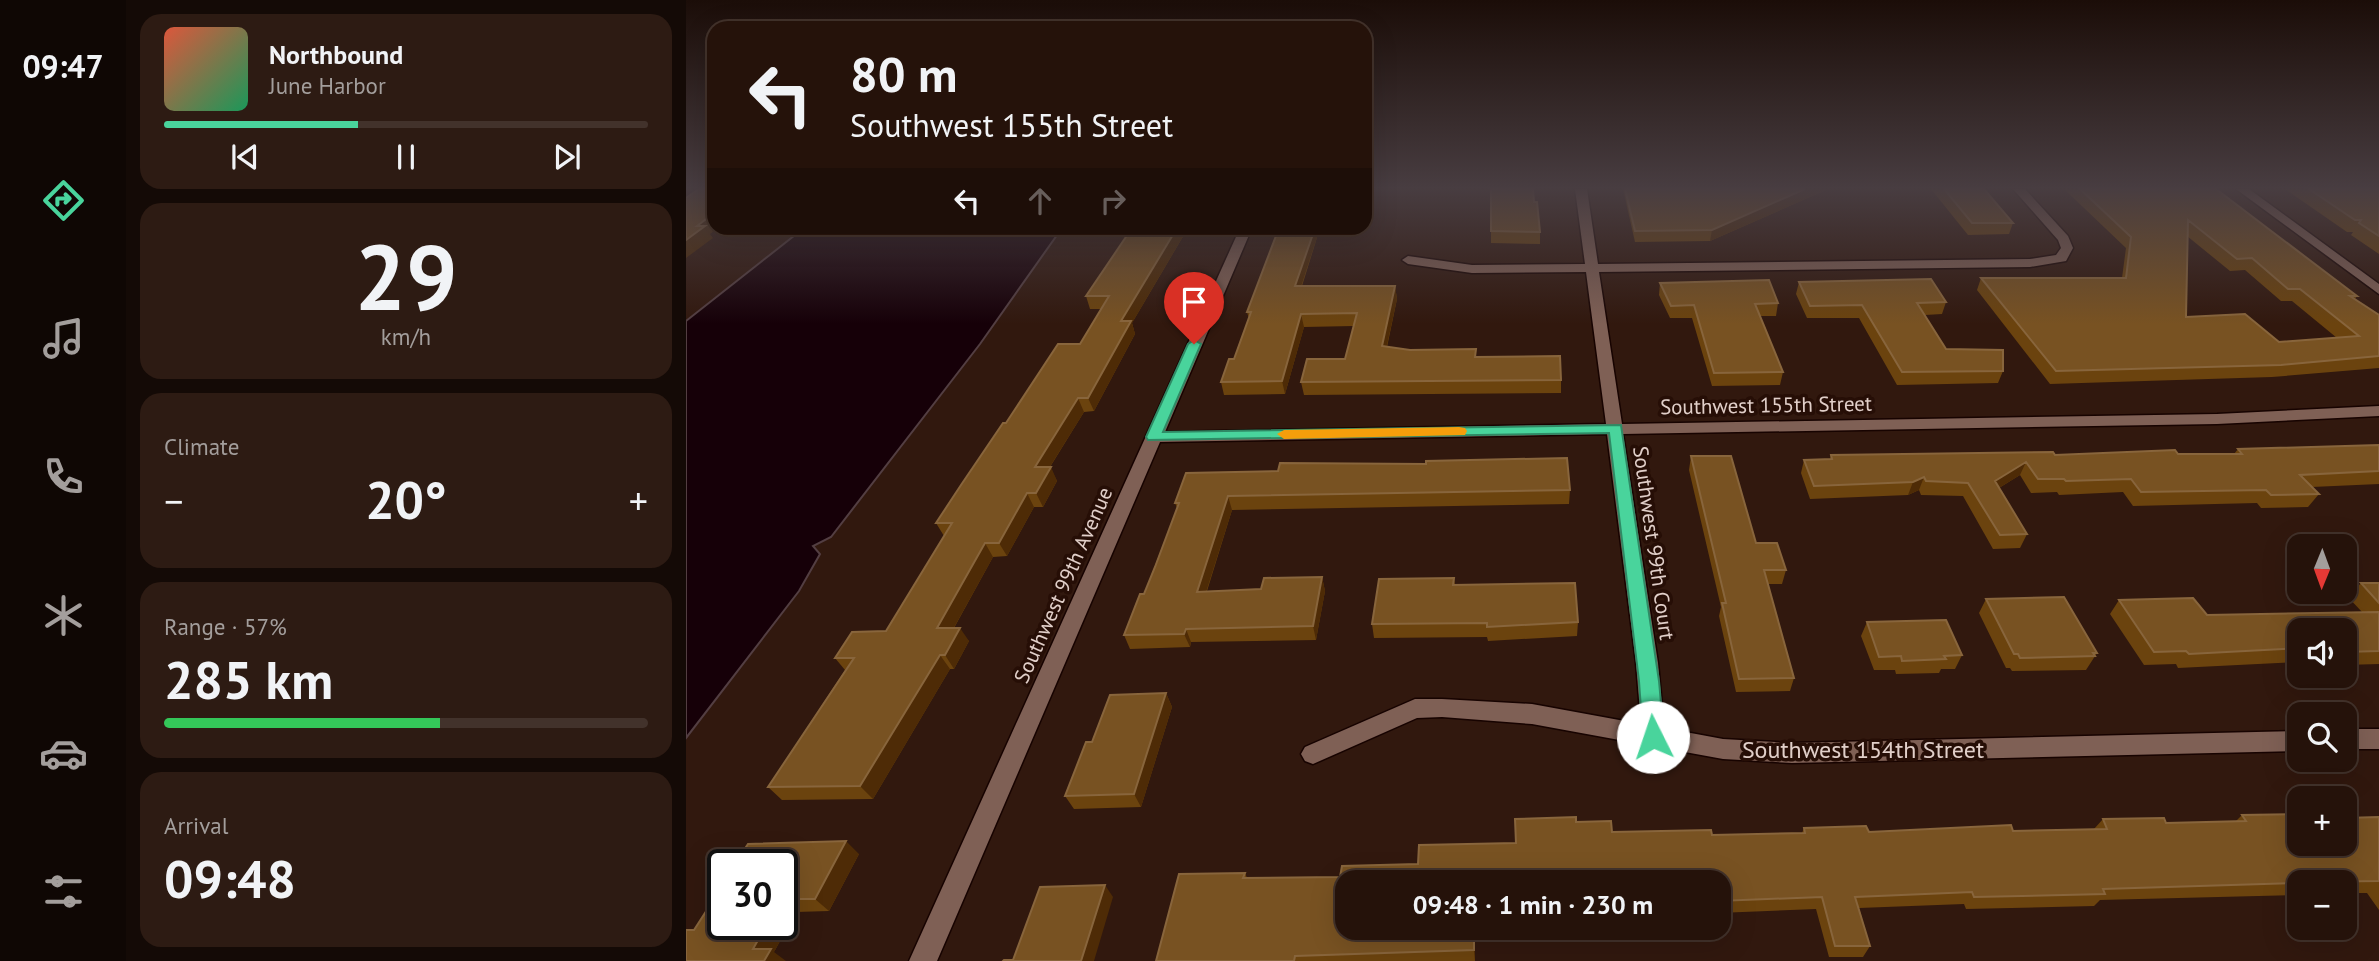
<!DOCTYPE html>
<html lang="en">
<head>
<meta charset="utf-8">
<style>
	body { margin:0; font-family:"PT Sans",sans-serif; background:#2d1b13; color:#f1f3f6; height:100vh; display:flex; flex-direction:column; font-size:26px; white-space:nowrap }
	* { box-sizing:border-box; margin:0 }
	p { font-size:23px; color:#a39e9c }
	.icon { flex:none; width:38px; height:38px; fill:none; stroke:currentColor; stroke-width:2; stroke-linecap:round; stroke-linejoin:round }
	.map { position:relative; flex:1; overflow:hidden }
	.drawer { display:flex; flex-direction:column; gap:14px; padding:14px; background:#140a06; width:560px }
	.drawer>* { flex:none }
	.banner { position:absolute; left:21px; top:21px; width:665px; height:214px; border-radius:21px; box-shadow:0 7px 28px #0002,0 0 0 2px #42322b; background:#25120a; color:#f1f3f6; overflow:hidden }
	.needle { width:46px; rotate:181deg }
	.buttons { position:absolute; left:1601px; top:534px; display:grid; gap:14px }
	.buttons a { display:grid; place-items:center; width:70px; height:70px; border-radius:14px; background:#25120a; box-shadow:0 7px 28px #0002,0 0 0 2px #42322b; font-size:35px }
	.speed { position:absolute; left:21px; top:849px; display:flex; gap:14px; font-size:35px; font-weight:700; text-align:center }
	.speed>* { display:grid; place-content:center; width:91px; height:91px; border-radius:50%; background:#25120a; box-shadow:0 7px 28px #0002,0 0 0 2px #42322b; line-height:1 }
	.speed .limit { border:4px solid #111; border-radius:10px; background:#fff; color:#111 }
	.pin { position:absolute; display:grid; place-items:center; width:60px; height:60px; color:#fff; margin:-72px -30px; border-radius:50% 50% 50% 0; rotate:-45deg; box-shadow:0 0 7px #0007 }
	.pin .icon { rotate:45deg }
	.me { position:absolute; width:77px; margin:-38px; rotate:356deg; stroke-linejoin:round; filter:drop-shadow(0 0 5px #0008) }
	.turn { display:flex; align-items:center; gap:24px; height:147px; padding:0 28px; font-size:32px }
	.turn .icon { width:91px; height:91px; stroke-width:2.5 }
	.turn b { display:block; font-size:49px; line-height:60px }
	.lanes { display:flex; align-items:center; height:66px; padding:0 28px; background:#0003; justify-content:center; gap:35px; direction:ltr }
	.lanes .off { opacity:.35 }
	.big { font-size:52px; font-weight:700; line-height:1.1 }
	.drawer .widget { flex:1; display:flex; flex-direction:column; justify-content:center; gap:10px; min-width:0; padding:0 24px; border-radius:21px; background:#2d1b13 }
	.drawer .dial { align-items:center; gap:0 }
	.dial b { font-size:91px; line-height:1 }
	.song { display:flex; align-items:center; gap:21px }
	.cover { width:84px; height:84px; border-radius:10px; background:linear-gradient(135deg,hsl(10 70% 55%),hsl(150 70% 35%)) }
	.played { height:7px; border-radius:4px; background:linear-gradient(90deg,#49d49c 40%,#42322b 40%) }
	.keys { display:flex; justify-content:space-around; direction:ltr }
	.heat { display:flex; justify-content:space-between; align-items:center; font-size:38px; direction:ltr }
	.charge { height:10px; border-radius:5px; background:linear-gradient(90deg,#34c759 57%,#42322b 0) }
	.trip { position:absolute; left:649px; top:870px; width:396px; height:70px; border-radius:21px; background:#25120a; box-shadow:0 7px 28px #0002,0 0 0 2px #42322b; font-weight:700; line-height:70px; text-align:center }
	main { display:flex; flex:1; min-height:0 }
	.tabs { display:flex; flex-direction:column; width:126px; justify-content:space-around; align-items:center; background:#0f0704; color:#a39e9c }
	.tabs .icon { width:49px; height:49px }
	.tabs .active { color:#49d49c }
	.tabs b { font-size:32px; color:#f1f3f6 }
	.map>svg:first-child { display:block }
</style>
</head>
<body>
<main>
<nav class="tabs">
<b>09:47</b>
<svg class="icon active" aria-label="directions" viewBox="0 0 24 24"><path d="M12 3l9 9-9 9-9-9zM9 14v-3h6M13 9l2 2-2 2"/></svg>
<svg class="icon" aria-label="music" viewBox="0 0 24 24"><path d="M9 18V5l10-2v13"/><circle cx="6" cy="18" r="3"/><circle cx="16" cy="16" r="3"/></svg>
<svg class="icon" aria-label="phone" viewBox="0 0 24 24"><path d="M5 4h4l2 5-3 2q2 4 5 5l2-3 5 2v4C11 20 4 13 5 4z"/></svg>
<svg class="icon" aria-label="climate" viewBox="0 0 24 24"><path d="M12 3v18M4 7l16 10M4 17L20 7"/></svg>
<svg class="icon" aria-label="car" viewBox="0 0 24 24"><path d="M5 17H2v-5l4-1 3-4h7l3 4 3 1v5h-3M9 17h6M6 11h13"/><circle cx="7" cy="17" r="2"/><circle cx="17" cy="17" r="2"/></svg>
<svg class="icon" aria-label="filters" viewBox="0 0 24 24"><path d="M4 7h16M4 17h16"/><circle cx="9" cy="7" r="2"/><circle cx="15" cy="17" r="2"/></svg>
</nav>
<section class="drawer">
<div class="widget">
<div class="song"><i class="cover"></i><div><b>Northbound</b><p>June Harbor</p></div></div>
<div class="played"></div>
<div class="keys"><svg class="icon" aria-label="previous" viewBox="0 0 24 24"><path d="M18 5L8 12l10 7zM5 5v14"/></svg><svg class="icon" aria-label="pause" viewBox="0 0 24 24"><path d="M8 5v14M16 5v14"/></svg><svg class="icon" aria-label="next" viewBox="0 0 24 24"><path d="M6 5l10 7-10 7zM19 5v14"/></svg></div>
</div>
<div class="widget dial"><b>29</b><p>km/h</p></div>
<div class="widget"><p>Climate</p>
<div class="heat"><a>−</a><b class="big">20°</b><a>+</a></div>
</div>
<div class="widget"><p>Range · 57%</p><b class="big">285 km</b><div class="charge"></div></div>
<div class="widget"><p>Arrival</p><b class="big">09:48</b></div>
</section>
<div class="map">
<svg width="1693" height="961" viewBox="0 0 1693 961">
	<rect width="100%" height="100%" fill="#31180e"/>
	<path fill="#160008" stroke="#533e42" stroke-width="2" d="M118,228H376L294,344L145,537L127,546L134,554L113,591L0,738V321Z"/>
	<g fill="none" stroke-linecap="round" stroke-linejoin="round">
		<g stroke="#170300" stroke-width="3">
			<path id="street" d="M889,189H901L912,264L1344,259L1370,255L1375,248L1372,240L1327,189H1339L1382,236L1387,248L1380,261L1344,267L913,272L936,424L1531,414L1693,406V416L1531,424L937,434L972,663L978,728L1037,739L1106,743L1614,731V751L1106,763L1037,759L846,724L756,717L731,718L627,764L619,761L615,754L619,747L729,699H756L846,704L955,724L950,663L921,434L474,442L251,961H223L554,228H566L479,432L920,424L900,272L786,273L722,264L716,260L722,256L786,265L899,264Z
				M1550,189H1563L1693,284V294Z
				M1659,729H1693V749H1659Z"/>
		</g>
		<use href="#street" fill="#7f6055" fill-rule="evenodd"/>
	</g>
	<path fill="#6b430e" fill-rule="evenodd" d="M937,189H1142L1024,241L949,242Z
		M1245,189H1298L1327,223L1323,234L1282,235Z
		M1378,189H1530L1671,296L1669,299L1693,315V368L1586,377L1364,384L1291,290L1295,278H1436L1440,248ZM1501,236L1544,271L1559,270L1595,301H1606L1651,338L1593,342L1500,317Z
		M1599,189H1693V254L1665,235L1667,232H1661Z
		M848,202L854,232V244L805,243V231Z
		M446,228H502L446,323L449,334L408,411L398,412L364,467L371,481L357,507H348L321,556L307,557L268,628L283,641L268,669H264L187,799L96,800L82,787L159,670L149,658L200,631L258,536L250,523L320,423L394,344L415,309H404L400,296Z
		M593,228H634L616,286H709L711,299L701,347L724,350L790,349V357L875,380V393L618,395L615,382L659,359L668,326L618,327L599,394L538,395L535,382L548,359L563,319L561,312Z
		M1113,282L1260,302L1256,314L1239,315L1260,349L1317,371L1312,383L1211,385L1173,318H1121L1110,294Z
		M974,283L1092,303L1090,316H1074L1097,372L1094,385L1026,386L1006,318H984L973,295Z
		M1693,445V484L1626,487L1633,494L1622,507L1575,508L1571,503L1447,506L1437,492L1373,495L1371,492L1345,493L1334,475L1313,488L1341,534L1334,548L1307,549L1277,496L1235,495L1233,490L1222,495L1124,499L1115,473L1118,460L1144,459L1145,455L1548,454L1552,449Z
		M1005,456L1070,543L1100,570L1096,584H1082L1108,678L1104,691L1050,692L1033,616L1035,607L1003,470Z
		M592,471L884,490L883,504L546,510L521,591L575,589L636,577L639,591L630,640L505,642L504,647L444,649L438,635L458,594L491,508L489,503Z
		M768,578L769,585L892,622L891,636L802,641L801,637L688,638L686,624Z
		M1675,583H1693V664L1659,665V630H1614V662L1492,668L1490,664L1458,665L1424,614L1433,600L1521,615L1676,612L1662,597Z
		M1300,599L1411,653L1400,670L1326,671L1324,668H1320L1293,613Z
		M1181,622L1276,655L1269,669H1255L1253,673L1210,674L1209,670H1188L1175,636Z
		M480,693L486,707L455,807L388,809L379,796L406,742Z
		M1556,815L1614,844L1693,817V910L1681,893H1659V882H1614V895L1414,900L1408,906L1280,909L1278,904L1173,908L1184,946L1177,957H1143L1130,909L1032,913V882H662V928H789V961H470L559,873L561,878L654,877L732,864L830,843L890,822L926,832L1026,835L1116,833L1118,828L1183,832L1327,831L1408,829L1417,819L1480,823L1550,821Z
		M173,854L143,911L110,912L88,952L96,924V864Z"/>
	<path fill="#4e2b06" d="M1119,189H1142L1024,241L1026,230Z
		M28,213V228H32L24,234L27,238L0,258V240L11,226Z
		M491,228H502L446,323L449,334L408,411L402,398L435,321Z
		M629,228H634L611,299L609,286Z
		M709,286L711,299L698,359L696,346Z
		M615,314L618,327L599,394L596,381Z
		M392,398L398,412L355,481L349,467Z
		M1340,462L1334,475L1303,494L1309,481Z
		M365,467L371,481L357,507L350,493Z
		M1238,477L1233,490L1222,495L1227,482Z
		M341,493L348,507L321,556L313,543Z
		M542,496L546,510L516,605L511,592Z
		M299,543L307,557L260,642L251,628Z
		M636,577L639,591L630,640L627,626Z
		M274,628L283,641L268,669L259,655Z
		M500,629L505,642L504,647L498,634Z
		M254,655L264,669L187,799L174,786Z
		M480,693L486,707L455,807L448,794Z
		M160,841L173,854L143,911L129,899Z
		M419,885L427,897L408,961H395Z
		M96,900L110,912L88,952L100,961H78L67,949L81,924H96Z
		M788,928H789V961L788,950Z"/>
	<path fill="#785222" stroke="#88653c" stroke-width="2" fill-rule="evenodd" d="M13,189H28V213L11,226H19L0,240V198Z
		M805,189H847L848,202H851L854,232L805,231Z
		M939,189H1119L1026,230L949,231Z
		M1258,189H1298L1327,223H1286Z
		M1394,189H1530L1671,296H1664L1693,315V356L1595,365L1370,371L1295,278H1440L1445,237ZM1502,220L1551,259L1566,258L1602,289H1614L1673,336L1593,342L1559,314L1500,317Z
		M1623,189H1693V236L1673,223L1675,220H1669Z
		M446,228H491L435,321H445L402,398H392L349,467H365L350,493H341L313,543H299L251,628H274L259,655H254L174,786L82,787L168,658H149L166,632L200,631L266,523H250L275,485L317,423H320L372,344H394L423,296H400Z
		M593,228H629L609,286H709L696,346L724,350L790,349L789,357L874,356L875,380L615,382L621,359H659L671,313L615,314L596,381L535,382L543,359H548L565,312H561Z
		M1245,279L1260,302L1231,303L1260,349L1317,350V371L1216,372L1176,305L1124,306L1113,282Z
		M1083,280L1092,303L1069,304L1097,372L1028,373L1008,305L985,306L974,283Z
		M1693,445V471L1614,475L1633,494L1585,495L1580,490L1455,492L1445,479L1380,481L1378,479H1352L1340,462L1309,481L1341,534L1314,535L1282,483L1240,481L1238,477L1227,482L1128,486L1118,460L1146,459L1145,455L1367,452L1369,455L1489,450L1492,454H1556L1552,449Z
		M1005,456H1045L1070,543H1091L1100,570H1078L1108,678L1053,679L1036,603H1040Z
		M881,458L884,490L542,496L511,592L575,589L578,578L636,577L627,626L500,629L498,634L438,635L454,594H458L469,567L493,503H489L500,473L592,471L594,463L740,464V461Z
		M768,578L767,585L889,583L892,622L801,627V623L686,624L693,579Z
		M1675,583H1693V603Z
		M1378,597L1411,653H1407L1409,656L1334,658L1332,654H1328L1300,599Z
		M1507,598L1521,615L1693,612V651L1659,652V630H1614V648L1503,654L1500,651L1468,652L1433,600Z
		M1260,620L1276,655L1258,656L1260,659L1216,661L1215,656L1193,657L1181,622Z
		M480,693L448,794L379,796L400,742H406L424,695Z
		M1614,814V844H1659V818L1693,817V881L1614,882V883L1417,889L1419,894L1288,897L1286,892L1169,897L1184,946H1149L1136,897L1032,901V882H968V881L858,882V876L789,879V882H662V928H788V950L609,956L608,961H470L493,874L559,873L557,878L654,877L656,866L732,864L733,845L830,843L829,819L890,817V822L925,821L926,832L1025,830L1026,835L1119,833L1118,828L1180,826L1183,832L1325,825L1327,831L1421,829L1417,819L1478,818L1480,823L1560,821L1556,815Z
		M160,841L129,899H96V864H49L62,844Z
		M37,885V924H81L67,949H85L78,961H0V930H8Z
		M419,885L395,961H317L318,960H327L354,887Z"/>
	<linearGradient id="sky" x2="0" y2="1"><stop stop-color="#1b0d08"/><stop offset="0.58" stop-color="#483d41"/><stop offset="1" stop-color="#483d41" stop-opacity="0"/></linearGradient>
	<rect width="1693" height="324" fill="url(#sky)"/>
	<path fill="#49d49c" stroke="#2f8a65" stroke-width="2" d="M508,340L515,344L477,432L935,425L973,681L978,737L975,743L967,746L960,743L957,737L953,681L923,433L462,440L460,437L502,344Z"/>
	<path fill="#f59e0b" d="M773,427L779,428L781,431L779,435L598,439L591,434L598,430Z"/>
	<g text-anchor="middle" dominant-baseline="central" stroke-width="7" stroke-linejoin="round" paint-order="stroke">
		<g font-size="21" fill="#e1cfc9" stroke="#260e06">
			<text transform="translate(1080 405) rotate(-1)">Southwest 155th Street</text>
			<text transform="translate(968 543) rotate(82)">Southwest 99th Court</text>
			<text transform="translate(377 585) rotate(-66)">Southwest 99th Avenue</text>
		</g>
		<g font-size="24" fill="#e1cfc9" stroke="#260e06">
			<text x="1177" y="749">Southwest 154th Street</text>
		</g>
	</g>
</svg>
<div class="buttons">
<a><svg class="needle" viewBox="-14 -14 28 28"><path d="M0-13l5 13h-10z" fill="#e53935"/><path d="M0 13l5-13h-10z" fill="#a39e9c"/></svg></a>
<a><svg class="icon" aria-label="sound" viewBox="0 0 24 24"><path d="M4 9h4l5-4v14l-5-4H4zM17 9q2 3 0 6"/></svg></a>
<a><svg class="icon" aria-label="search" viewBox="0 0 24 24"><circle cx="10" cy="10" r="6"/><path d="M15 15l6 6"/></svg></a>
<a>+</a>
<a>−</a>
</div>
<div class="speed"><div class="limit">30</div></div>
<div class="pin" style="left:508px;top:344px;background:#d93025"><svg class="icon" aria-label="arrive" viewBox="0 0 24 24"><path d="M6 21V4h12l-3 4 3 4H6"/></svg></div>
<svg class="me" style="left:967px;top:737px" viewBox="-20 -20 40 40"><circle r="19" fill="#fff"/><path d="M0-13L10 11 0 6-10 11z" fill="#49d49c"/></svg>
<div class="trip">09:48 · 1 min · 230 m</div>
<div class="banner">
<div class="turn"><svg class="icon" aria-label="left" viewBox="0 0 24 24"><path d="M17 20v-9H6M10 6l-5 5 5 5"/></svg><div><b>80 m</b>Southwest 155th Street</div></div>
<div class="lanes"><svg class="icon" aria-label="left" viewBox="0 0 24 24"><path d="M17 20v-9H6M10 6l-5 5 5 5"/></svg><svg class="icon off" aria-label="ahead" viewBox="0 0 24 24"><path d="M12 20V5M6 11l6-6 6 6"/></svg><svg class="icon off" aria-label="right" viewBox="0 0 24 24"><path d="M7 20v-9h11M14 6l5 5-5 5"/></svg></div>
</div>
</div>
</main>
</body>
</html>
